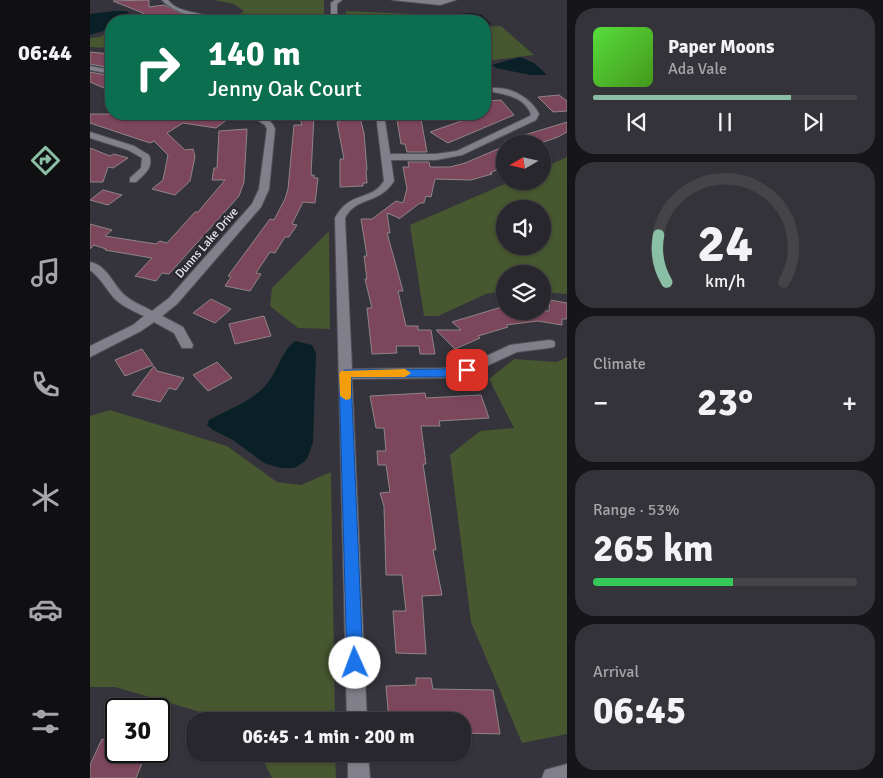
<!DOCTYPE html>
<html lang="en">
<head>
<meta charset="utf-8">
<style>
	body { margin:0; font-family:Signika,sans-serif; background:#343339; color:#f1f3f6; height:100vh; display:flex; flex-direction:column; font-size:19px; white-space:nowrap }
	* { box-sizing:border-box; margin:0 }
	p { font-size:16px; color:#a5a5aa }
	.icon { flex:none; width:28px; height:28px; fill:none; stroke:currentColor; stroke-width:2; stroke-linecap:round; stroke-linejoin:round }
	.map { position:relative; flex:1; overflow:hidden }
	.drawer { display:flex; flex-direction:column; gap:8px; padding:8px; background:#161519; width:316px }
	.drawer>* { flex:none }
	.top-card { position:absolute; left:15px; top:15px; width:386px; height:105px; border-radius:20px; box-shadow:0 1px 4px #0004,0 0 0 1px #444449; background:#0b6e4f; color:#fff; overflow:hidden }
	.needle { width:32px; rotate:261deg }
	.controls { position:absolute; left:406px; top:135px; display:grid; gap:10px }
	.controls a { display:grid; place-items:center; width:55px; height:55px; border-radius:50%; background:#28272d; box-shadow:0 1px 4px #0004,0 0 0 1px #444449; font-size:25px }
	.speed { position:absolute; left:15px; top:698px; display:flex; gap:10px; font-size:25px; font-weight:700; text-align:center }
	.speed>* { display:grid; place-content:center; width:65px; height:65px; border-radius:50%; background:#28272d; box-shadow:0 1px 4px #0004,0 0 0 1px #444449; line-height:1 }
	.speed .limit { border:2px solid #111; border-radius:8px; background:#fff; color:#111 }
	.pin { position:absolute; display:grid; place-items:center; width:42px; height:42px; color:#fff; margin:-21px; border-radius:10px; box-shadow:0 2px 8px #0006 }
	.me { position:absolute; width:55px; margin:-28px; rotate:358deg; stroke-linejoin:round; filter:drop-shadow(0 0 4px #0008) }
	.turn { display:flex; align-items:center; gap:18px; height:105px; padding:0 20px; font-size:22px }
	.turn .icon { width:65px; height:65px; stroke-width:2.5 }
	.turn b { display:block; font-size:35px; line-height:42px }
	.big { font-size:38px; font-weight:700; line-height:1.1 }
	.drawer .tile { flex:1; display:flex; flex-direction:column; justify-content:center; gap:8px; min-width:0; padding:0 18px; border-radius:20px; background:#343339 }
	.drawer .dial { align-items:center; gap:0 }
	.dial svg { height:130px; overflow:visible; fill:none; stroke:#444449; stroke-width:7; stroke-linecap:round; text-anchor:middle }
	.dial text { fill:#f1f3f6; stroke:none }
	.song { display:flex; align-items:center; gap:15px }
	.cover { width:60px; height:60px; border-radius:8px; background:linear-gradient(135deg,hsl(110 70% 55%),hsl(100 70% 35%)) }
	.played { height:5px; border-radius:2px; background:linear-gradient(90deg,#8abfa5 75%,#444449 75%) }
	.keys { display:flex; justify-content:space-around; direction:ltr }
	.heat { display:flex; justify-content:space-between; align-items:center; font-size:28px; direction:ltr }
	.charge { height:8px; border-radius:4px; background:linear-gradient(90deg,#34c759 53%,#444449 0) }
	.trip { position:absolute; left:96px; top:712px; width:285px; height:50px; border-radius:20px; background:#28272d; box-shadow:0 1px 4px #0004,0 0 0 1px #444449; font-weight:700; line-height:50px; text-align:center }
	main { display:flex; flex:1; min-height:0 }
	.dock { display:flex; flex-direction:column; width:90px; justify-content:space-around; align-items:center; background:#101012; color:#a5a5aa }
	.dock .icon { width:35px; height:35px }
	.dock .on { color:#8abfa5 }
	.dock b { font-size:22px; color:#f1f3f6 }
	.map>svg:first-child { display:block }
</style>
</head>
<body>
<main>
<nav class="dock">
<b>06:44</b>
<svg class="icon on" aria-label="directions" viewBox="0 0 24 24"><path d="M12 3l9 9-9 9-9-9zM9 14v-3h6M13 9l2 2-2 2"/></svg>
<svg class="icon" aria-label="music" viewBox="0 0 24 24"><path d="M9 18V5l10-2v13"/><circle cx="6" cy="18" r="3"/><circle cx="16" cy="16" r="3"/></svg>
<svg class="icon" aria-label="phone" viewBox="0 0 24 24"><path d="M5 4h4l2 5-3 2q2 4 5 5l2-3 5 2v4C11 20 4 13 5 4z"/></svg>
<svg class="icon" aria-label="climate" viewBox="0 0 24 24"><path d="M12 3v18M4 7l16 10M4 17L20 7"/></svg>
<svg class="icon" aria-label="car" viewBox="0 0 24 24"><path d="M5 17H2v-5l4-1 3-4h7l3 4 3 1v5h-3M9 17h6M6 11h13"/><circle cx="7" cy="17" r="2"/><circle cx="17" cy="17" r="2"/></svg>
<svg class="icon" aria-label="filters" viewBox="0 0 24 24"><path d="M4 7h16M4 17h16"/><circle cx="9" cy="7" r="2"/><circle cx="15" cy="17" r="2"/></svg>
</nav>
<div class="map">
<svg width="477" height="778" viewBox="0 0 477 778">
	<rect width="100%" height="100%" fill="#35343c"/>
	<path fill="#475730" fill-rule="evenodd" d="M123,0H234V21H143L154,11L144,4Z
		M256,11L323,14L330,21H254Z
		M411,26L444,55L395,61V27Z
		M21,30V48L0,47V38L10,37Z
		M477,157V294L453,292L452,274H415V291L396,294L348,316H334L320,225L422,181H452L453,168ZM415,209H452V246H415Z
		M239,231L240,329L208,328L180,306L182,288Z
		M477,357V734L432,743L381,622L360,455L390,431L424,428L399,379L424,359L467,362Z
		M20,410L137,446L187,482L211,485L241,472L245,721H141L25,687H0V416Z
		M170,754H245L246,778H182Z"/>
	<path fill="#092126" d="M24,11H37L42,19L21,21V24L13,31L0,35V14Z
		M382,13L392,15L401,24L395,27V21H339L335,19L337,16Z
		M430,57L444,63L456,74L455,75H441L406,68L402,65Z
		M205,341L222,345L226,353L223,442L217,459L211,464L204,468H190L174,463L143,440L123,430L117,425L119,420C137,410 161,402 175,386C188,372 190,353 205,341Z"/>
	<path fill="#7c465b" stroke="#908488" d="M59,0V7L74,5L107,21H54L53,13L23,1Z
		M0,52L21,54V68L0,64Z
		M0,72L21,76V91L0,82Z
		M469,95L477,101V111L463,112L448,97Z
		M411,100L424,115L358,143L340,132L377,119L374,118L385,114H395V110L399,108L395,101Z
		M0,114H108L138,119L126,128L93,123L77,133L95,150L103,149L105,157L100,181L85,195L62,189L73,180L78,155L64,141L60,143L0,123Z
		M209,114H224L221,175H224V178H228L225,203L213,202L202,224L207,225L199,237H195L185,253L180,252L166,273L171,274L160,291L135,286L141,277L138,276L180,219L184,220L195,199L198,189L204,125H212Z
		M250,114H268L270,118L274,133L277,170H276L277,183H273V186L250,187V159H254L247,122H250Z
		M306,114H330L337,152H317L315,144H311Z
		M477,122V132L468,137L448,144H416L415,141Z
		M157,129L154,182L149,196L79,274L72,273L66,281L45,276L62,258L15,250L16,249L4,245L0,249V224L22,230L15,236L66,244L70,241L77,243L105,212H108L135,180H122L124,168H127L129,131Z
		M415,146V166L400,173L402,174L381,180L345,179L341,197L336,196L334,203H330L309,219V218L297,213L300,233H297L313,291H308L316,326H328V330H341L345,354H330L329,346H306L307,353L282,354L277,308H282L275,279H277L274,256H277L271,219H282L306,201L313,203L317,189L313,167H319L318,162H339L340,167H360L375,163Z
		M0,148L20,156L24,154L38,158L23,168L18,167L13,182H0Z
		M13,190L32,195L18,205L0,200Z
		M121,299L141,309L125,323L103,313Z
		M460,300L477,303V319H472V325L448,321L416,325L418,327L388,336L390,338L365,349L346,330H371L362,322L415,306V311H459Z
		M174,316L181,336L145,344L139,324Z
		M52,349L63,365L35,376L25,360Z
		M127,362L142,378L118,391L103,375Z
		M64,366L67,371L94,378L86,390L79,388L70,402L42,395Z
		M335,393L336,398L391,395L399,418L349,421L350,426H331L336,464H333L346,550H343L352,595L332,596L336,654L306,653L303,611H316L312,575H296L294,506L290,493L300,492L296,465H288L287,451H296L294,428H286L280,396Z
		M326,678H341L343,689L403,690L410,734L372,733V721H299L296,686L326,685Z
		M12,739L26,743V751H57L46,778H0V765Z"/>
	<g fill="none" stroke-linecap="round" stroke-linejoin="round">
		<g stroke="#525158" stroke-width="2">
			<path id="street" d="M72,0H78C89,15 113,10 127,21C114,22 80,11 72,0Z
				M245,0H252L247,4V21H241V3Z
				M302,0H366L350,5Z
				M0,66L21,70V74L0,70Z
				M403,88C422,87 441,98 449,114L446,120L372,155L346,160H301L304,181C289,205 266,196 255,218L262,369L353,368L375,366L420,345L459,340L464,341L465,344L464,347L459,348L427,352L377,375L353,378L262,379L277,721H257L245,218C260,190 281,202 294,181L286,114H294L300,154H346L367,151L440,116L441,114C434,98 419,95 403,92Z
				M158,114C169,113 181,118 185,129L179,189L171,207L87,304L72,316L93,327L103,345L102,348H92L84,333L64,322L51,331L0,357V346L43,325L54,316C45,312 34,307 26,300C16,290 13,280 0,270V262C19,266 23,287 37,297C44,303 54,306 62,311L79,298L162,204L169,189L177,129L175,125Z
				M0,132L44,146L59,155C64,167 55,174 46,182H40V178L51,168L52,158L38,150L0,138Z
				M258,754H278L280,778H258Z
				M477,764V778H452L455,770Z"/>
		</g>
		<use href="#street" fill="#81808a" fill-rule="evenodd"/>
	</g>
	<path fill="#1a73e8" stroke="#114b97" d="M377,366L383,370L381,373L353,377H261L273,663L270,669L265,671L259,669L257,663L249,374L255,370L353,369Z"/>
	<path fill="#f59e0b" d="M315,369L321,373L315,377H261V396L260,399L256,400L250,396L249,374L251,371Z"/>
	<g text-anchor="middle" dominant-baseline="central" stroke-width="5" stroke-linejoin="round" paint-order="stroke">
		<g font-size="12" fill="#eae9ef" stroke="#2b2a32">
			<text transform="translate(117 243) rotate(-49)">Dunns Lake Drive</text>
		</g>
	</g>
</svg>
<div class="controls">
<a><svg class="needle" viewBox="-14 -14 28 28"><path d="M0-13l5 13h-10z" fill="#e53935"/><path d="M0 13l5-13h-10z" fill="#a5a5aa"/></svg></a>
<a><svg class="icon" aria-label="sound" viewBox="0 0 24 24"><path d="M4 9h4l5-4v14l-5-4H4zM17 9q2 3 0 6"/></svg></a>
<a><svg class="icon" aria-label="layers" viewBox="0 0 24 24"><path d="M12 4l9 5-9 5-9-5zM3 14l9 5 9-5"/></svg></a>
</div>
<div class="speed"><div class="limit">30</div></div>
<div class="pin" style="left:377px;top:370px;background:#d93025"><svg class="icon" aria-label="arrive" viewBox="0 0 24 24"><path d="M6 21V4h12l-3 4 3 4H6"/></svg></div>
<svg class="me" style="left:265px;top:663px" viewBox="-20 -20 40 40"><circle r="19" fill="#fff"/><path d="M0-13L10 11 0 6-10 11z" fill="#1a73e8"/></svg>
<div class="trip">06:45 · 1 min · 200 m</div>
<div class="top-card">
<div class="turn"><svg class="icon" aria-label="right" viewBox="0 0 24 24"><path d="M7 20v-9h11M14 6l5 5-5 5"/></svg><div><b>140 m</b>Jenny Oak Court</div></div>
</div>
</div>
<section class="drawer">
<div class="tile">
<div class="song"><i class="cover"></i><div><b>Paper Moons</b><p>Ada Vale</p></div></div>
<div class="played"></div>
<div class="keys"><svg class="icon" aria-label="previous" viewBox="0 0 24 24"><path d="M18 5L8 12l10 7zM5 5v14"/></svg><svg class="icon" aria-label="pause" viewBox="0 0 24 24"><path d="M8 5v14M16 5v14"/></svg><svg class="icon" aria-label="next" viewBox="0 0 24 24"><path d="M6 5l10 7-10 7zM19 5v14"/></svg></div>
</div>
<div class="tile dial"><svg viewBox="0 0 100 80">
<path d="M14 69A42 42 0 1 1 86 69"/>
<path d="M14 69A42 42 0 0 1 9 40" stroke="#8abfa5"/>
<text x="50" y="56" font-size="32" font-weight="700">24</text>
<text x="50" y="72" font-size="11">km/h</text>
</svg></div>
<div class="tile"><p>Climate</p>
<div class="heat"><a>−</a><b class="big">23°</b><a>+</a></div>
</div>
<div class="tile"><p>Range · 53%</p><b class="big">265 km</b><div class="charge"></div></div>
<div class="tile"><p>Arrival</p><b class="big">06:45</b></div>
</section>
</main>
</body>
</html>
